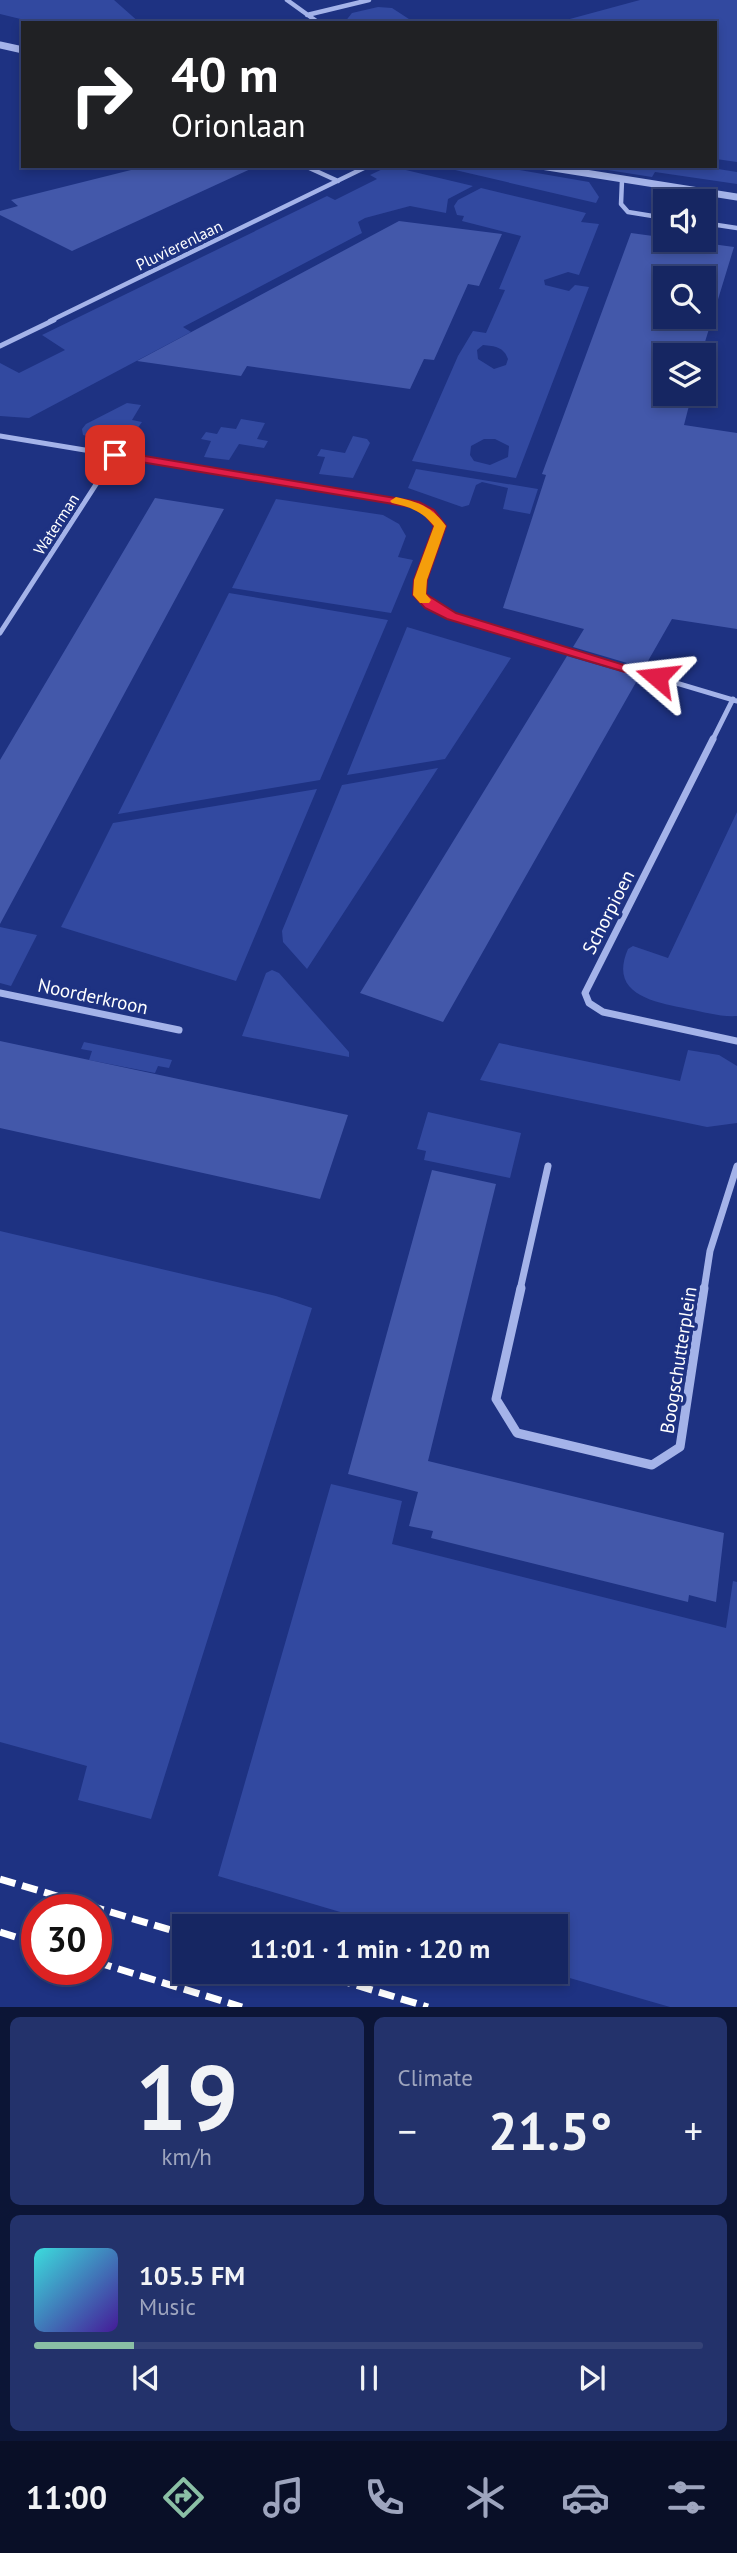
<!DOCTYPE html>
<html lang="en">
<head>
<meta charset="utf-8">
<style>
	body { margin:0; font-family:"PT Sans",sans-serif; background:#23326b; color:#f1f3f6; height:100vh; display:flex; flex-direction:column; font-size:26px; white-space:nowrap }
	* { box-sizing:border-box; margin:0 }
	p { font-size:23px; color:#9ea5be }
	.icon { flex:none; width:38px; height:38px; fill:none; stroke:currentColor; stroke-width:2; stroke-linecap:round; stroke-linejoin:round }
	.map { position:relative; height:2007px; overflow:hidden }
	.panel { display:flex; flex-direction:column; gap:10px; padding:10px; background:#0c1536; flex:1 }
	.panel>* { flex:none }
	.top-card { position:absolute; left:21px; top:21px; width:696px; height:147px; border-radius:0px; box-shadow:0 4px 10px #0003,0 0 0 2px #354377; background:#202124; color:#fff; overflow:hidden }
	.buttons { position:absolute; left:653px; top:189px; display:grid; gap:14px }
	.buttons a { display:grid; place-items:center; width:63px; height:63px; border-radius:0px; background:#162662; box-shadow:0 4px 10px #0003,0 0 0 2px #354377; font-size:35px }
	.speed { position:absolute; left:21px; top:1894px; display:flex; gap:14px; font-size:35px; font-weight:700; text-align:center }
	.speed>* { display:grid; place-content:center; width:91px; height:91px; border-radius:50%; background:#162662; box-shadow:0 4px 10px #0003,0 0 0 2px #354377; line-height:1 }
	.speed .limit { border:10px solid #d22; background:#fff; color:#111 }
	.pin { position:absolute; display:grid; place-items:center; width:60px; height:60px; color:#fff; margin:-30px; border-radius:14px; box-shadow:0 4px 10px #0006 }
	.me { position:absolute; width:77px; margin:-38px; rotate:287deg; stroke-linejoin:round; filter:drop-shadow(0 0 5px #0008) }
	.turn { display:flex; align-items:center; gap:24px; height:147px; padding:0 35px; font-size:32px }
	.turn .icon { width:91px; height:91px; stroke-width:2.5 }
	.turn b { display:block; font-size:49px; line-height:60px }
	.big { font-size:52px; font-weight:600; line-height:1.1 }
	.panel .card { flex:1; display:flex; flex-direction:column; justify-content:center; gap:10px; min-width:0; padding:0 24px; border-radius:10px; background:#23326b }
	.panel .dial { align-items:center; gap:0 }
	.dial b { font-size:91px; line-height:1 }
	.song { display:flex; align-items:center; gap:21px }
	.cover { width:84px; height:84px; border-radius:10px; background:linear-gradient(135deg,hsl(180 70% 55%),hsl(260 70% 35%)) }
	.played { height:7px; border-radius:4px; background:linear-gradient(90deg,#8abfa5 15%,#354377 15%) }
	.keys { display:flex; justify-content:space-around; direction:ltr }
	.heat { display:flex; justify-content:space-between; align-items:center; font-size:38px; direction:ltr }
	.panel .tiles { flex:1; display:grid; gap:10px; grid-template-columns:1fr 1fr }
	.card:last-child { grid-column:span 2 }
	.trip { position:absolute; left:172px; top:1914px; width:396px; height:70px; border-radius:0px; background:#162662; box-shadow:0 4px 10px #0003,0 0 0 2px #354377; font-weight:600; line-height:70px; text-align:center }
	.tab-bar { display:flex; height:112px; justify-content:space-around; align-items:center; background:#090f27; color:#9ea5be }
	.tab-bar .icon { width:49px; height:49px }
	.tab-bar .active { color:#8abfa5 }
	.tab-bar b { font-size:32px; color:#f1f3f6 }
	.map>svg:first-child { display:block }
</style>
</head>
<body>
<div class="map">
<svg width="737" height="2007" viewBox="0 0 737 2007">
	<rect width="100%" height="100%" fill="#1e3282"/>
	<path fill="#3249a0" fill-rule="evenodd" d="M0,0H114L140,23H37L0,14Z
		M640,0H737V162L716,159V23H555Z
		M378,7L392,8L412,21L344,23L352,13Z
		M389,166L473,186L448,199L446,213L410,206L365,218L358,222L362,233L183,327L191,332L29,418L0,416V363L19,373L65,350L42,335L327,196L335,200L377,179L370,175Z
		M438,166H496L589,182L599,197L596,203Z
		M582,166H699L737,172V184L655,172L652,177Z
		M481,188L586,213L581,222L599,224L579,275L568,272L544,280L545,285L569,291L575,285L589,287L516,478L412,461L458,356L473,331L486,333L505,290L499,289L521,236L462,221L464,216L457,215L454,206L458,200ZM483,345C495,346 504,347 508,359L506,365L494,369L478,359L477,350ZM484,439H495L509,446L508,457L490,465L474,461L470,455L471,446Z
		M127,403L141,405L132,420L142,422L137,429L128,428L116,444L83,435L82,429L86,424Z
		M241,419L265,423L257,439L268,441L264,448L239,444L229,460L204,457L211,441L201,439L206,432L217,434L221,427L236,429Z
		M353,436L367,439L370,443L353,478L319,474L325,457L317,456L321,449L345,453Z
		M416,469L538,489L530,514L503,509L508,488L482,482L476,485L469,505L462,507L408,488Z
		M276,499L383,515L399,524L406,536L398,557L413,560L391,613L232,588Z
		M229,593L388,620L320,780L118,814Z
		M407,627L511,658L445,759L347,775Z
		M438,768L307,969L283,942L282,931L342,785Z
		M317,789L236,981L61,927L113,823Z
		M737,812V1016C720,1017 704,1012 688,1009C654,1002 608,995 628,949L633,946L668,958Z
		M0,927L37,935L11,986L0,983Z
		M272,970L279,973L349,1052V1057L242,1036L266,973Z
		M84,1042L172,1060L169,1068L158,1066L155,1073L89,1060L92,1051L81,1049Z
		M499,1043L680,1081L688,1050L719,1055L737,1066V1123L707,1127L480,1080Z
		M428,1112L521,1133L510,1178L424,1160L426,1151L417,1149Z
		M0,1231L276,1296L312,1308L151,1819L78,1800L87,1766L0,1742Z
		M331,1484L402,1501L392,1544L726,1628L733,1581L737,1582V2007H670L549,1972H555V1927H391L218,1876Z"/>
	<path fill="#4358aa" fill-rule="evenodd" d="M147,166H257L72,251L0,215V211L18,206L11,200Z
		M399,221L502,234L479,286L468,284L434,360L424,359L410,389L247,366L241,376L137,361Z
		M631,233L734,247L701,355H665V394H692L684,425L737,433V629L672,619L644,668L573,647L584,629L503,608L546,475L542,474ZM665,278H704V317H665Z
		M155,498L224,509L0,924V760Z
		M567,656L639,677L443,1022L360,993Z
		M0,1041L348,1115L320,1199L0,1128Z
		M432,1170L496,1184L428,1461L724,1533L716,1602L689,1595L688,1602L431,1538L433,1531L409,1526L418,1492L348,1474Z"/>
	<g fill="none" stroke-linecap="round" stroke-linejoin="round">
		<path stroke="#a4b3e9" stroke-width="4.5" d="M287,0L319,23
			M307,15L369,0
			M305,166L338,181
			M622,180L621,204L628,212L665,218
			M704,223L737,228
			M50,321L368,166"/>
		<path stroke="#a4b3e9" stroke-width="5" d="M0,346L54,320
			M0,436L115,455L0,633
			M115,455L414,504L429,513L440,526L421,580L419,595L451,616L737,701
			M712,741L733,699"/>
		<path stroke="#a4b3e9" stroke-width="7" d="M713,739L585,993L589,1003L603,1012L737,1041
			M0,993L179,1030
			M520,1290L548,1166
			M704,1290L710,1251L737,1166"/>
		<path stroke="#a4b3e9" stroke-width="9" d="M521,1288L496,1399L517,1433L652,1465L680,1447L704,1288"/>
		<path stroke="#a4b3e9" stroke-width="7" d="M0,45L23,50
			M541,166L737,197"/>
		<path stroke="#fff" stroke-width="7" stroke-dasharray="16 7" stroke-linecap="butt" d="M0,1879L184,1934
			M0,1932L37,1944
			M96,1962L242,2007
			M313,1972L428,2007"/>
	</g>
	<path fill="#e11d48" stroke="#92132f" stroke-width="2" d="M115,451L419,502L434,510L446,526L427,580L426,594L456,613L663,677L661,680H652L447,619L425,608L413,595L414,580L434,526L425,515L411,507L111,457L109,455Z"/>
	<path fill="#f59e0b" d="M396,497C419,502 432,507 446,526L427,580L426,594L431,600L429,603H420L413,595L414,580L434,526C422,511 410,507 392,503L390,501Z"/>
	<g text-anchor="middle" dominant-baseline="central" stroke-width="7" stroke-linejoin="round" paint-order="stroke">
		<g font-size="16" fill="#fff" stroke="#1e3282">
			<text transform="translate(179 245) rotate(-26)">Pluvierenlaan</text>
			<text transform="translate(56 524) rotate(-57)">Waterman</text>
		</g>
		<g font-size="19" fill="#fff" stroke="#1e3282">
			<text transform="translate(608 912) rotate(-63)">Schorpioen</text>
			<text transform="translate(93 996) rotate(12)">Noorderkroon</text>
			<text transform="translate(678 1360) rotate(-81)">Boogschutterplein</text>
		</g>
	</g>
</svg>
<div class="buttons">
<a><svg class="icon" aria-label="sound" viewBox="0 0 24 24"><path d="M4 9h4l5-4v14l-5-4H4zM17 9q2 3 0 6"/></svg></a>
<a><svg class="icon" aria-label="search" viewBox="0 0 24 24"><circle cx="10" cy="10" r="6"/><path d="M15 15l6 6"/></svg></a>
<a><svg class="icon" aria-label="layers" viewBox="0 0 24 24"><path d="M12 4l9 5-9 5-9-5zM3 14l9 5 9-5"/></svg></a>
</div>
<div class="speed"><div class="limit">30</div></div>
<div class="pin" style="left:115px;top:455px;background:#d93025"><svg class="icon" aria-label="arrive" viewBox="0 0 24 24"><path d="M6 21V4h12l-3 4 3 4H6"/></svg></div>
<svg class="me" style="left:657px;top:677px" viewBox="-20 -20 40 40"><path d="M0-17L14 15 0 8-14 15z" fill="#e11d48" stroke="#fff" stroke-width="4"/></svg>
<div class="trip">11:01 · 1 min · 120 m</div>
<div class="top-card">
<div class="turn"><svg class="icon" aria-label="right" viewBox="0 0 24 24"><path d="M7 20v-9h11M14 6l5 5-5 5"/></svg><div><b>40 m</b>Orionlaan</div></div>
</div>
</div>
<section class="panel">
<div class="tiles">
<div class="card dial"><b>19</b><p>km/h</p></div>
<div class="card"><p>Climate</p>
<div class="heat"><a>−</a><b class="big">21.5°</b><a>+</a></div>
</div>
<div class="card">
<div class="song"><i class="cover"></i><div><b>105.5 FM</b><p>Music</p></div></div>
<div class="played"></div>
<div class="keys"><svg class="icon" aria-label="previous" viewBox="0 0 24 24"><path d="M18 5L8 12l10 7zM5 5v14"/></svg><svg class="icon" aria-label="pause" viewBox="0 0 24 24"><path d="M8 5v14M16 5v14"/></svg><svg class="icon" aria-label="next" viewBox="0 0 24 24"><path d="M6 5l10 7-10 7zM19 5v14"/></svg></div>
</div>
</div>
</section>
<nav class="tab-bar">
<b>11:00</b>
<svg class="icon active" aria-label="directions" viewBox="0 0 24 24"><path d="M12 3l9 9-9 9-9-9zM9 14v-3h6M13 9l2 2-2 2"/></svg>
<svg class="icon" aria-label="music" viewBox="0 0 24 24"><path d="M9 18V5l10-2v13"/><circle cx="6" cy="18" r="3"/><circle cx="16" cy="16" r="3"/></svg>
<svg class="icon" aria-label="phone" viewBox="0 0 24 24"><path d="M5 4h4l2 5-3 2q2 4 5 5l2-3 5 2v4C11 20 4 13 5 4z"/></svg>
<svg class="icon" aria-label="climate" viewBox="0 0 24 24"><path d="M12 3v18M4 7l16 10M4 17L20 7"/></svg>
<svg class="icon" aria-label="car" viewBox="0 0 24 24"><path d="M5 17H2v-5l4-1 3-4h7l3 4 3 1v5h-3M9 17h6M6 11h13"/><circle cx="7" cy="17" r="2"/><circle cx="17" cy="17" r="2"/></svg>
<svg class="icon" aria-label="filters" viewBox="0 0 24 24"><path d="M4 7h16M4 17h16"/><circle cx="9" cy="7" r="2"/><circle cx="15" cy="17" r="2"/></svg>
</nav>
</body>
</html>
